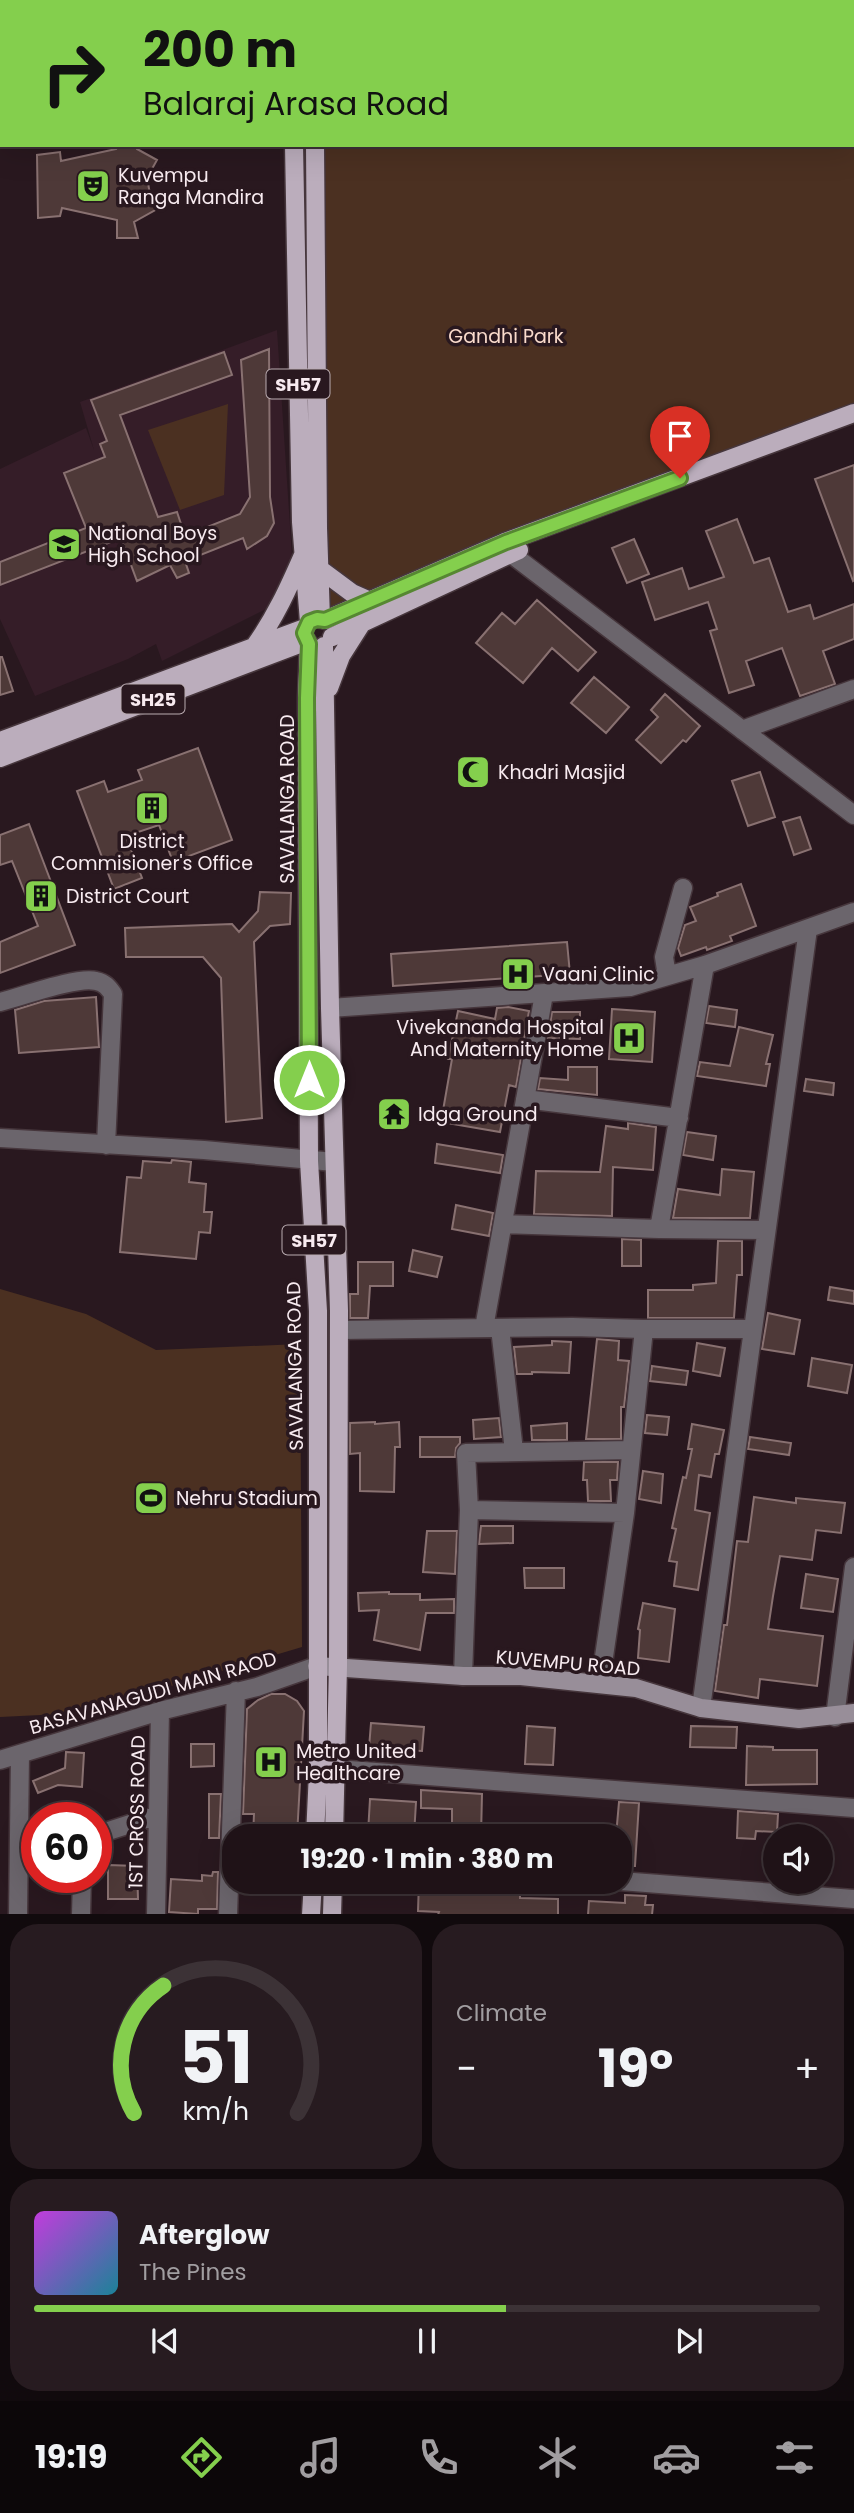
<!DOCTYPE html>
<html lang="en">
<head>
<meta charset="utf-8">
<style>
	body { margin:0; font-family:Poppins,sans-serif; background:#271b20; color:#f1f3f6; height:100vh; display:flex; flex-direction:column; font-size:26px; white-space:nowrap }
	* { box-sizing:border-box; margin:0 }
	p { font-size:23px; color:#a19ea1 }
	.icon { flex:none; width:38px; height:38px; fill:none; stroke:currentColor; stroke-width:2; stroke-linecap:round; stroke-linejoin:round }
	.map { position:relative; height:1914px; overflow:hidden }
	.details { display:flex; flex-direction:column; gap:10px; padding:10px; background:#110a0d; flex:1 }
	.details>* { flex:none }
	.banner { position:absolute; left:0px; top:0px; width:854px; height:147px; box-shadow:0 7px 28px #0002,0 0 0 2px #3c3236; background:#84cf4d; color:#111; overflow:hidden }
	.tools { position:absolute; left:763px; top:1824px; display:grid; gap:14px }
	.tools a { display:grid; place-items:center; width:70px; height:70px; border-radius:50%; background:#1f1217; box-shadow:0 7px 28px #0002,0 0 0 2px #3c3236; font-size:35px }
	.speed { position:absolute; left:21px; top:1802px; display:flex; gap:14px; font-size:35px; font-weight:700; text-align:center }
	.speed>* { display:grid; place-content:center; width:91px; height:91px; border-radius:50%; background:#1f1217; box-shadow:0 7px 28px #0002,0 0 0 2px #3c3236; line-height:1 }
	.speed .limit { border:10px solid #d22; background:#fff; color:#111 }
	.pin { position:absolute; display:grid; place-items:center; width:60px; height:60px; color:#fff; margin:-72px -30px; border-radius:50% 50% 50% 0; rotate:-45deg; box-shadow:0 0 7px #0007 }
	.pin .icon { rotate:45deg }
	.me { position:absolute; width:77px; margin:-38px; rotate:0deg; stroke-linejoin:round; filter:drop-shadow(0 0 5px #0008) }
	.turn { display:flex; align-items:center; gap:24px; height:147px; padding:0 28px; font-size:32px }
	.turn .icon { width:91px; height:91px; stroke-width:2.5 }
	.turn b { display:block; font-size:49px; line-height:60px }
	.big { font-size:52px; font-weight:700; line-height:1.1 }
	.details .tile { flex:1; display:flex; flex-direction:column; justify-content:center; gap:10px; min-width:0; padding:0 24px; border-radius:28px; background:#271b20 }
	.details .dial { align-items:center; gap:0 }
	.dial svg { height:182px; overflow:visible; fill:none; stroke:#3c3236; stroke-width:7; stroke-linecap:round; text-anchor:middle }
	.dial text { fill:#f1f3f6; stroke:none }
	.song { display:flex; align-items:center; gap:21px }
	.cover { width:84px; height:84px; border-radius:10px; background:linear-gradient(135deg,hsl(290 70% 55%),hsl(190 70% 35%)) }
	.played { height:7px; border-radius:4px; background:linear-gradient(90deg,#84cf4d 60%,#3c3236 60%) }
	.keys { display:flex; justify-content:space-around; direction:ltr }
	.heat { display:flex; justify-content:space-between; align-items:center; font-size:38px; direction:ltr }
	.details .tiles { flex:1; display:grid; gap:10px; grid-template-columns:1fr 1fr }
	.tile:last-child { grid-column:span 2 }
	.trip { position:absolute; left:222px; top:1824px; width:410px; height:70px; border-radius:28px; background:#1f1217; box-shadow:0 7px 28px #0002,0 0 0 2px #3c3236; font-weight:700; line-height:70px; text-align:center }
	.tabs { display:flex; height:112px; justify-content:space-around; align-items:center; background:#0c0709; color:#a19ea1 }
	.tabs .icon { width:49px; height:49px }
	.tabs .selected { color:#84cf4d }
	.tabs b { font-size:32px; color:#f1f3f6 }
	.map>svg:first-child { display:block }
</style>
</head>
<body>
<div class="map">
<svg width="854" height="1915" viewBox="0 0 854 1915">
	<rect width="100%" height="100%" fill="#29181f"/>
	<path fill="#351d28" d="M31,0H273V2H30Z
		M277,330L292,556L278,603L162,661L156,644L128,659L35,696L0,619V469L86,428L94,450L80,402Z"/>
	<path fill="#4b3021" d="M309,0H854V408L319,612L311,145H852V2Z
		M228,404L224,495L180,510L148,430Z
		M0,1289L86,1314L156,1350L300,1344L302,1647L81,1713L0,1717Z"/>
	<path fill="#4e3938" stroke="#897171" stroke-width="2" d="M115,145H136L137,149L157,160L147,178L150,194L157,209L134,222L138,238H117V220L62,208L60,216L38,218L37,155L60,152L61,161L116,149Z
		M269,349L270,497L274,523L267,536L247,549L243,538L185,561L189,573L177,578L170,565L137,581L121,538L0,585V562L86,528L64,473L105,457L100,444L107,441L91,400L224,352L232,375L120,415L158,517L177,512L185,536L240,514L250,497L241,360Z
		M854,465V580L853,581L815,479Z
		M737,519L754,563L769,558L788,612L810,605L814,619L854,604V639L823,651L835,684L800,696L782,648L746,661L754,685L729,693L710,631L717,629L708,602L655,620L642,582L682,568L689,589L724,577L706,531Z
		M634,539L649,574L627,583L612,548Z
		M537,600L596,652L578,671L552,648L523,683L476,643L502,613L515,624Z
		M0,657H2L13,691L0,695Z
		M594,677L629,707L606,733L571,703Z
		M665,694L700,726L686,742L683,740L661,763L636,740L658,717L651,710Z
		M198,748L232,840L173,862L159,825L126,836L142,878L114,889L77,791L104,781L108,792L142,780L138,770Z
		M760,772L775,817L748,826L732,781Z
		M800,817L811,849L794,855L783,822Z
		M29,824L75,945L0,973V942L38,926L12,861L0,865V835Z
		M741,884L756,926L730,936L732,941L707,950L706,947L681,956L678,948L685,925L696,921L690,907L718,896L717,893Z
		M260,892L291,893L290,924L270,926L254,942L262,1118L226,1122L221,978L203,957H126L125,928L232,924L239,932L258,911Z
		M567,942L570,974L393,986L391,954Z
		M96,997L99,1047L19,1053L15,1010L44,1001Z
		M709,1006L737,1010L735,1027L706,1023Z
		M508,1007L529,1011L516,1087L509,1085L500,1132L441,1122L452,1059H448L458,1011L495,1019L497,1008Z
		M612,1009L655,1012L652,1062L609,1059Z
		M552,1012H580V1039L548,1038Z
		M739,1027L773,1035L766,1064H770L766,1086L697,1076L700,1062L730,1066Z
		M568,1067H597V1095L538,1089L540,1078L568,1080Z
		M806,1079L834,1083L833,1095L804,1091Z
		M628,1123L656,1127L653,1170L613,1167L612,1216L534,1214L536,1171L600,1172L606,1126L628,1129Z
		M687,1132L716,1136L713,1160L683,1155Z
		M437,1144L503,1155L500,1173L435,1163Z
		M172,1160L191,1162L189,1182L206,1184L204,1212H212L210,1233L199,1232L196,1259L120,1252L127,1177L141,1178L143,1161L171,1163Z
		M722,1169L754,1172L750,1218H673L678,1189L720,1195Z
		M456,1205L493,1213L489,1236L452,1229Z
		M622,1239L641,1240V1266H622Z
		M718,1241H742V1275H737L734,1318H648V1290H693V1285L716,1283Z
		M413,1250L442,1257L437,1277L409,1271Z
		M358,1262H393V1286H370L368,1318H350V1294H358Z
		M830,1287L854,1291V1304L828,1300Z
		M768,1313L800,1320L794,1354L762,1349Z
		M597,1339L619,1341L618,1360L629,1361L624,1407H621V1439H586Z
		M552,1341L571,1342L569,1373L532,1372V1374H517L514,1347L552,1345Z
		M697,1343L725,1348L720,1376L693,1371Z
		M812,1358L852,1365L847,1393L808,1386Z
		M652,1366L688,1371L686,1385L650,1381Z
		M647,1415L669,1417L667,1435L645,1433Z
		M499,1418L501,1437L474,1439L473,1420Z
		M375,1422V1424L399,1422L400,1447H395L394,1492L360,1491V1453L350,1454V1423Z
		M567,1423V1440H532L531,1426Z
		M692,1424L724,1430L719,1454H715L711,1477L699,1475L695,1510L710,1513L698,1590L674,1586L677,1562L669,1561L676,1529L672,1528L675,1514L683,1477L686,1478L692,1449H688Z
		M420,1437H460V1443L456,1448L455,1457H420Z
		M750,1437L791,1443L789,1455L748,1449Z
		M584,1462H618L617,1480H610L611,1501H588L587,1480H583Z
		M643,1471L663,1474L661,1503L639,1499Z
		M754,1497L796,1503V1498L845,1503L841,1533L816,1530L812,1560L780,1556L773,1596L768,1629L823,1636L817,1686L760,1679L758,1698L715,1691L724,1625H727L737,1541L748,1542Z
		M481,1526H513V1543L479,1544Z
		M427,1531H457L455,1574L423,1572Z
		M524,1568H564V1588H525Z
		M806,1574L838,1579L833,1612L801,1608Z
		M389,1592V1594H420V1600L454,1599V1613H426L420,1650L374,1640L379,1610L359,1611L358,1593Z
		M643,1603L675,1609L669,1662L638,1658L640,1630L638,1629Z
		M271,1694H285L297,1701L304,1711L297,1836H253L254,1814H243L247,1709L258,1700Z
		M371,1723L424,1727L422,1751L369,1748Z
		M527,1726L555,1728L553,1765L525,1764Z
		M691,1726L737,1727L736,1748L690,1747Z
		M191,1744H214V1766L191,1767Z
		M747,1746L773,1747V1750H817V1784L746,1785Z
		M66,1752L84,1753L82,1787L58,1785L38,1793L33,1781L65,1768Z
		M421,1790L482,1794L481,1836H452V1809L421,1808Z
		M209,1794H221L219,1838H209Z
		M370,1799L416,1802L414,1836L368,1833Z
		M619,1802L639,1803L635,1866H620V1836H616Z
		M738,1811L778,1814L777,1832L756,1831L755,1839L737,1838Z
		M108,1865L137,1866L138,1899H108Z
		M213,1872H218L217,1909H198V1914L169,1912L171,1879L202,1881V1875L212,1876Z
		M419,1881H479V1892H520V1898L558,1899V1915H438L439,1912L418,1911Z
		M625,1895L646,1896L645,1905H653L652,1915H588L589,1901L625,1903Z"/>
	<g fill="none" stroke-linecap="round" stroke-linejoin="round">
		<g stroke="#46363c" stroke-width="21">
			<path id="street" d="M505,542L510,553L854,815
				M742,730L854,689
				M667,976L664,957L683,888
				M0,1002C21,997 77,976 96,981C105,983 108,987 113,994L106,1145
				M330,1008L630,987L705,965L854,912
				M525,1099L679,1118
				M0,1138L204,1150L334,1162
				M503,1224L659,1229L705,965
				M659,1229L766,1230
				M484,1328L544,994
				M500,1328L514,1451
				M644,1329H753
				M339,1330L572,1327L644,1329L625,1513L600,1684
				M469,1510L466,1453L631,1450
				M463,1676L469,1510L625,1513
				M701,1708L808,929
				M835,1717L854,1567
				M0,1760L160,1711L257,1687L317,1666
				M336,1769L854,1808
				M96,1835L158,1815
				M620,1881L854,1899
				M18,1915L20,1754
				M81,1915L82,1878
				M156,1915L160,1711
				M228,1915L236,1691"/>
		</g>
		<g stroke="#46363c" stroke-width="21">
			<path id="secondary" d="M317,1666L463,1676H521L636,1688L701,1708L799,1719L854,1713"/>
		</g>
		<g stroke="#46363c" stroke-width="21">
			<path id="primary" d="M289,0V2
				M310,0V2
				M294,145L301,522L309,622
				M315,145L318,528L321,619
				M321,570L352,593L370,601
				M325,620L505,542L854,413
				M332,637L519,550
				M309,644L307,698L309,1161L318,1311V1772L315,1836
				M324,646L330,1008L339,1311L338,1666L334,1836
				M254,647C275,618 289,587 303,555
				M329,688L341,656L362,623
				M0,741L305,628
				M0,758L307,641
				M311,1915L313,1881
				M332,1915L333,1881"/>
		</g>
		<use href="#street" stroke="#6b656c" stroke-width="18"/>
		<use href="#secondary" stroke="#988e99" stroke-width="18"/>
		<use href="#primary" stroke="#bbadbc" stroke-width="18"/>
	</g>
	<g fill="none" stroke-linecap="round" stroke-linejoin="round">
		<g stroke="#568732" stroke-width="18">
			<path id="route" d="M309,1080L307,698L309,644L304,633L309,622L317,619L325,620L506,542L680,478"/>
		</g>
		<use href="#route" stroke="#84cf4d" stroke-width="12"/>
	</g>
	<defs>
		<g id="theatre-square" transform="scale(1.75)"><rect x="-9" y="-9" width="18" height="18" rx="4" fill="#84cf4d" stroke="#29181f"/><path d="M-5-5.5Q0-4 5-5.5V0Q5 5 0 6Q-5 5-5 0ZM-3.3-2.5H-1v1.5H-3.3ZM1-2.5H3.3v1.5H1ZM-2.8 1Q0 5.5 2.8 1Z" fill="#111"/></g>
		<g id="school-square" transform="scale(1.75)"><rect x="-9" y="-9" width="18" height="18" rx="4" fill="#84cf4d" stroke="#29181f"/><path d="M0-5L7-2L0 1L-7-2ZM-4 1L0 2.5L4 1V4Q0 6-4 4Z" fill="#111"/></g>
		<g id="mosque-square" transform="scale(1.75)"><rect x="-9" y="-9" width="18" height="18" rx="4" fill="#84cf4d" stroke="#29181f"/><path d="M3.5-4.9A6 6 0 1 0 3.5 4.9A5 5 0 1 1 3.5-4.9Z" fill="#111"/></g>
		<g id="building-square" transform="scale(1.75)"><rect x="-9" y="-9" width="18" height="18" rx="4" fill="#84cf4d" stroke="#29181f"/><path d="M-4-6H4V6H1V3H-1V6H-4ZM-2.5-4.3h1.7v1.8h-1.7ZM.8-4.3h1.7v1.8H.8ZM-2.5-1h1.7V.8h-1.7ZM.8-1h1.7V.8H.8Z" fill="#111"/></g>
		<g id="hospital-square" transform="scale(1.75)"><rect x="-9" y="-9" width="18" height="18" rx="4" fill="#84cf4d" stroke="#29181f"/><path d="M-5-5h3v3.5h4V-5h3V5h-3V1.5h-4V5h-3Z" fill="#111"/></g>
		<g id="temple-square" transform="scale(1.75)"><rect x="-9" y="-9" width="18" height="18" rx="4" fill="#84cf4d" stroke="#29181f"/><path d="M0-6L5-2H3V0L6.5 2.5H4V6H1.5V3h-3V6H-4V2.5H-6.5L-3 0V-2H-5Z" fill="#111"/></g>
		<g id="stadium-square" transform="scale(1.75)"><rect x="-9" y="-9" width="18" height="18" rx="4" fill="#84cf4d" stroke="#29181f"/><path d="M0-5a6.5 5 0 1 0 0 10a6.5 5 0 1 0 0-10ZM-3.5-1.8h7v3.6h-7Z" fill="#111"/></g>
	</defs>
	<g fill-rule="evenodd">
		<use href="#theatre-square" x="93" y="186"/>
		<use href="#school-square" x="64" y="544"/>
		<use href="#mosque-square" x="473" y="772"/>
		<use href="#building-square" x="152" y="808"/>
		<use href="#building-square" x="41" y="896"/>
		<use href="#hospital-square" x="518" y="974"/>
		<use href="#hospital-square" x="629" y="1038"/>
		<use href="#temple-square" x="394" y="1114"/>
		<use href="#stadium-square" x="151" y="1498"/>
		<use href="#hospital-square" x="271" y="1762"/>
	</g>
	<g text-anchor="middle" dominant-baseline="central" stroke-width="7" stroke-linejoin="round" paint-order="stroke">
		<g fill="#29181f" stroke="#baacb1" stroke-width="2">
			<rect x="266.5" y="369.5" width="63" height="29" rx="5"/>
			<rect x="121.5" y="684.5" width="63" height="29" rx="5"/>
			<rect x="282.5" y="1225.5" width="63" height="29" rx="5"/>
		</g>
		<g font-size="18" font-weight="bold" fill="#f8ebf0">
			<text x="298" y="384">SH57</text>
			<text x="153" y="699">SH25</text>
			<text x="314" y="1240">SH57</text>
		</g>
		<g font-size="19" fill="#f8ebf0" stroke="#29181f" text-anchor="start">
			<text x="118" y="175">Kuvempu<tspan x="118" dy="22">Ranga Mandira</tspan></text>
			<text x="88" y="533">National Boys<tspan x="88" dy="22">High School</tspan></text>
			<text x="498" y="772">Khadri Masjid</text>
			<text x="152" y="841" text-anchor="middle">District<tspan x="152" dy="22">Commisioner's Office</tspan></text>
			<text x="66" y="896">District Court</text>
			<text x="542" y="974">Vaani Clinic</text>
			<text x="604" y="1027" text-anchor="end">Vivekananda Hospital<tspan x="604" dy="22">And Maternity Home</tspan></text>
			<text x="418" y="1114">Idga Ground</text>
			<text x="176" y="1498">Nehru Stadium</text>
			<text x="296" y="1751">Metro United<tspan x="296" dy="22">Healthcare</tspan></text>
		</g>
		<g font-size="19" fill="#fadbcc" stroke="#29181f">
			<text x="506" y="336">Gandhi Park</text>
		</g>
		<g font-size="19" fill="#f8ebf0" stroke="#29181f">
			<text transform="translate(287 799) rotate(-90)">SAVALANGA ROAD</text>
			<text transform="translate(295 1366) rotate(-91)">SAVALANGA ROAD</text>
			<text transform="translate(568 1663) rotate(5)">KUVEMPU ROAD</text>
			<text transform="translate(153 1693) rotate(-16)">BASAVANAGUDI MAIN RAOD</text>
			<text transform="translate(137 1812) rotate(-89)">1ST CROSS ROAD</text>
		</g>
	</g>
</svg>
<div class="tools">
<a><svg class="icon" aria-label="sound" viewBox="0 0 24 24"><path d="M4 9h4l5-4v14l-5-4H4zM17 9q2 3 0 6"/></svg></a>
</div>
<div class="speed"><div class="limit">60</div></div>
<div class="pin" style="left:680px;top:478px;background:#d93025"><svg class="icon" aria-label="arrive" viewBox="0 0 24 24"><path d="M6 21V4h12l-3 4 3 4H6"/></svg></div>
<svg class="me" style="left:309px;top:1080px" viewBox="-20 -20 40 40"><circle r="17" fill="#84cf4d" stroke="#fff" stroke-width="3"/><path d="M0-11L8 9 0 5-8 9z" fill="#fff"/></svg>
<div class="trip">19:20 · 1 min · 380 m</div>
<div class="banner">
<div class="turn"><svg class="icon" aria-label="right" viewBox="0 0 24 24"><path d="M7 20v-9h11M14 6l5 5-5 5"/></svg><div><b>200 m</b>Balaraj Arasa Road</div></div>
</div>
</div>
<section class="details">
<div class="tiles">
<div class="tile dial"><svg viewBox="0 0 100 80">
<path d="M14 69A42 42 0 1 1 86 69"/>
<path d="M14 69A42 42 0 0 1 27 13" stroke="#84cf4d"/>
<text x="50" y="56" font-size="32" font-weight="700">51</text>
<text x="50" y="72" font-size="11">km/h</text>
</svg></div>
<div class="tile"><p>Climate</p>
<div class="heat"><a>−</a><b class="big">19°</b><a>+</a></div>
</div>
<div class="tile">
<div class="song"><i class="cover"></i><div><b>Afterglow</b><p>The Pines</p></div></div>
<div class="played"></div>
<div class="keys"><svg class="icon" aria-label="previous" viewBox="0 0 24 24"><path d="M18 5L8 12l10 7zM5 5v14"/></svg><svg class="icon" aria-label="pause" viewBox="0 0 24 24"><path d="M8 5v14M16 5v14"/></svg><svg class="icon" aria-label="next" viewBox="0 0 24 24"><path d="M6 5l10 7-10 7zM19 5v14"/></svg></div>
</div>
</div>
</section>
<nav class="tabs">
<b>19:19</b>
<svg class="icon selected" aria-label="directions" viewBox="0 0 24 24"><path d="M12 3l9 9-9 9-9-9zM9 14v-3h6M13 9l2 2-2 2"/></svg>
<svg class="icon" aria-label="music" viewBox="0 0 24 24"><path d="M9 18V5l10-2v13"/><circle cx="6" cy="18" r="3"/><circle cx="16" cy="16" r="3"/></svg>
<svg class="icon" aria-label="phone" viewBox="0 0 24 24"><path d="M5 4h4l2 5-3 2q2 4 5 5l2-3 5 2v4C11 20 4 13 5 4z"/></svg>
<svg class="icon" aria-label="climate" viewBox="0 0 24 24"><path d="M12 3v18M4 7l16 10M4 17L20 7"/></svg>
<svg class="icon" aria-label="car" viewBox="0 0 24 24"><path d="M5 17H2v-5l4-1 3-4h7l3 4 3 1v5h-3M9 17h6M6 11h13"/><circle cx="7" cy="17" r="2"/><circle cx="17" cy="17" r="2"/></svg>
<svg class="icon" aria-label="filters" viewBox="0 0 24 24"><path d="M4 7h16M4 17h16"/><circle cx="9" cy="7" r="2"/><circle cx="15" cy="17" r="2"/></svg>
</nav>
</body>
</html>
